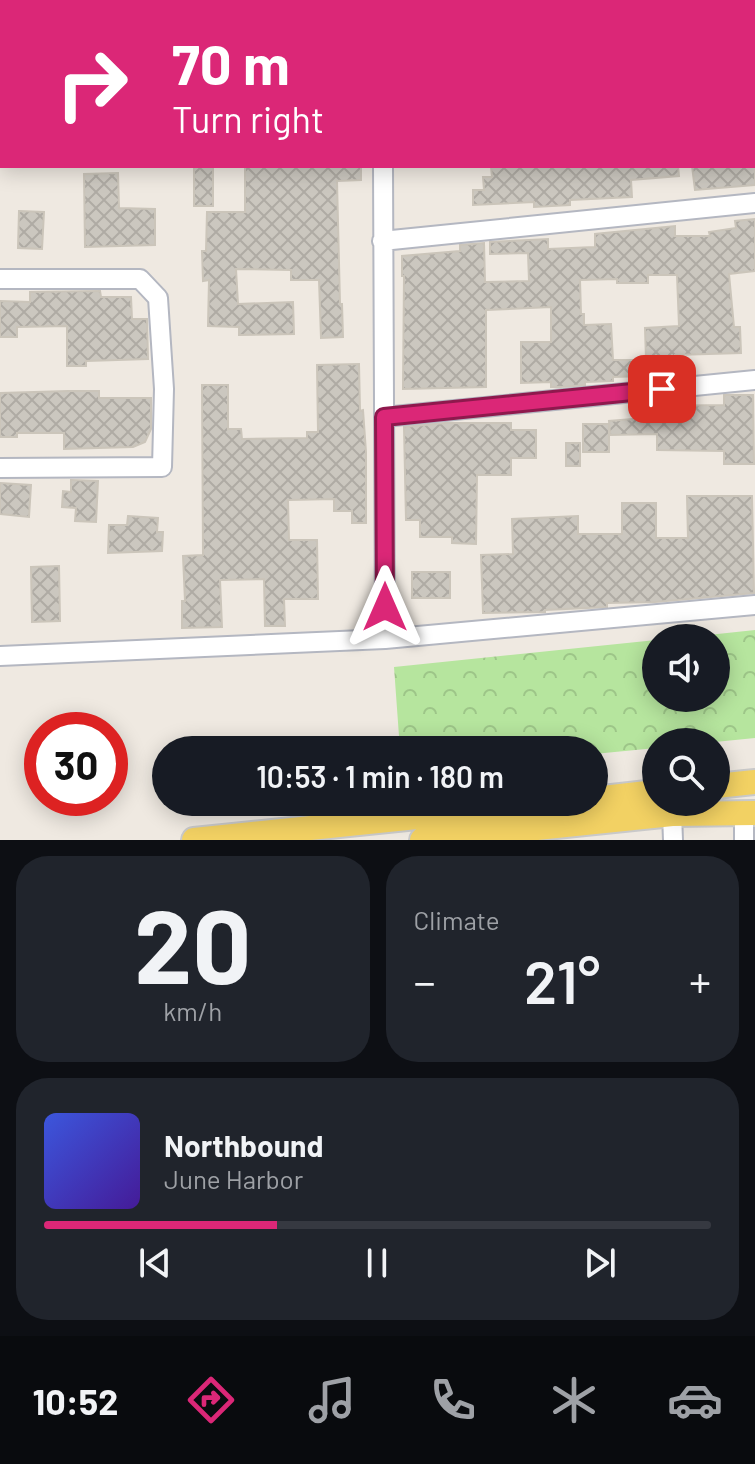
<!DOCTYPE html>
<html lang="en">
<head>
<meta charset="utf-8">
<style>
	body { margin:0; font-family:Barlow,sans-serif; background:#20242c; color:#f1f3f6; height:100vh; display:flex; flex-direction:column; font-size:30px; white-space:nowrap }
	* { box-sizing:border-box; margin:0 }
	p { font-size:26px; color:#9ea1a6 }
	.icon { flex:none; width:44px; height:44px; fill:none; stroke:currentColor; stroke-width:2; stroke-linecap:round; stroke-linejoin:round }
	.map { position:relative; height:840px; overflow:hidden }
	.side { display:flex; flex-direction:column; gap:16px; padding:16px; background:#0d0f14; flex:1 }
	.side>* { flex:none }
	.hud { position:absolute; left:0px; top:0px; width:756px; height:168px; box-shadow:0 4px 20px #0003; background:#db2777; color:#fff; overflow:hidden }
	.buttons { position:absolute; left:642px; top:624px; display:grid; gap:16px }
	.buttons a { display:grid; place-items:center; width:88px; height:88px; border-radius:50%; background:#171b24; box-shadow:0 4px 20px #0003; font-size:40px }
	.speed { position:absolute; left:24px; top:712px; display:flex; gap:16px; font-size:40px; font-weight:700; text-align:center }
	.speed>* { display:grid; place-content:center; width:104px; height:104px; border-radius:50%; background:#171b24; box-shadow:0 4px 20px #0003; line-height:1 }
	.speed .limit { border:12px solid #d22; background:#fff; color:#111 }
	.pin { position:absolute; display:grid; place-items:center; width:68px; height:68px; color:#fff; margin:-34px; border-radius:16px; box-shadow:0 4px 12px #0006 }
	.me { position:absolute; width:88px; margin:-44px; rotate:0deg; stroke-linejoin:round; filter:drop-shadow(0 0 6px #0008) }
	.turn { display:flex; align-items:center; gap:28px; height:168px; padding:0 40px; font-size:36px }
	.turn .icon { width:104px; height:104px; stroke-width:2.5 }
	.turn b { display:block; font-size:56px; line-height:68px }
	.big { font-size:60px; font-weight:600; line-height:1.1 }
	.side .tile { flex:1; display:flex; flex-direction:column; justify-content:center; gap:12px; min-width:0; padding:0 28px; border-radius:32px; background:#20242c }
	.side .dial { align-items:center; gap:0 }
	.dial b { font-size:104px; line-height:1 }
	.song { display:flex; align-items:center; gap:24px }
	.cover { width:96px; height:96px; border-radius:12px; background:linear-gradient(135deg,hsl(230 70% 55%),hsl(260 70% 35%)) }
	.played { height:8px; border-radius:4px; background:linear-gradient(90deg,#db2777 35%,#363941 35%) }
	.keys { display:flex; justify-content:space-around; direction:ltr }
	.heat { display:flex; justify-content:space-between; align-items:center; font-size:44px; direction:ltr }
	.side .tiles { flex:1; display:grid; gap:16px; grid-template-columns:1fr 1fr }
	.tile:last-child { grid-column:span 2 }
	.trip { position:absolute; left:152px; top:736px; width:456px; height:80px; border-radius:40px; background:#171b24; box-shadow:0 4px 20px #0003; font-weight:600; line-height:80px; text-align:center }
	.tab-bar { display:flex; height:128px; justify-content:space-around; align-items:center; background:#090b0e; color:#9ea1a6 }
	.tab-bar .icon { width:56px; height:56px }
	.tab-bar .active { color:#db2777 }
	.tab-bar b { font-size:36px; color:#f1f3f6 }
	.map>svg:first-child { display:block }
</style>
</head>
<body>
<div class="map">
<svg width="755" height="840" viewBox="0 0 755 840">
	<defs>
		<pattern id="park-crowns" width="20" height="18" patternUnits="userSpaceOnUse" patternTransform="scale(2)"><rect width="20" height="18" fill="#b6e59e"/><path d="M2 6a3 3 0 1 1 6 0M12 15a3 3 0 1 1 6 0" fill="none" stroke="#9dc588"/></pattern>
		<pattern id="building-cross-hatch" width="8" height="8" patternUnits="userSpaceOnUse" patternTransform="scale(2)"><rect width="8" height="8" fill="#cbc7bf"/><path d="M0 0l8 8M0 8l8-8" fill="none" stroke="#afaba4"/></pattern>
	</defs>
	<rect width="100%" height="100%" fill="#efe9e1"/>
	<path fill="url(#park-crowns)" d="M755,630V738L715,742H656V748L594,754V750H400L394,667L656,640V698H716V638H680Z"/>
	<path fill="url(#building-cross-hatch)" stroke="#cbc5ba" stroke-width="2" fill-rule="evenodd" d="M194,166H213V206H194Z
		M245,166H361V180L337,181L340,304H342L343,337L321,338L319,280H291V270L236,269L238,304L293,302L294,334L239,335V327L208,326L209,280L203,281L202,251H206L207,212H245Z
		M520,166H678L679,176L631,180L632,197L570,200V205L534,207V202L473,205V190H484L483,177H492L491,167Z
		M692,166H755V185L695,190Z
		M118,173L119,208L155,209V245L85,247L84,174Z
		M19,211L44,212L42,249L18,248Z
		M755,219V271L729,274L734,327H740L741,353L675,355V375L613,377V381L585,382V385L561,387H551V382L521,383V342H551V307L486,310V387L403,389L404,276H402V256L460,251V245L484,243L485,282L529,281L528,253L490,254V242L548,239V249L595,247V234L675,226V236H710L709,232L736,228L735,221ZM648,275H677L679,326L645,328L646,360H613L611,324L584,325V314H581L580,280L617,279V283H648Z
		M100,291L101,297H131L132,319H147L148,359L86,361V366H67V326L17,327V337H0V301L30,302V292Z
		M359,364L360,411L363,410L366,452V523H352V511H334V499L288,500L289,540H317L318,599H284L285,626H265L264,579L220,580L222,627L182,628V601H185L183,556L203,555L202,385H228V429H241L242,439L307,438V432H318L317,365Z
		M68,391H99V398H151V429L145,442L133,447L64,449V433H17V437H0V393Z
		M724,395H753L754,464H724V451L657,450V434L610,435L609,421L658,417V406L724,405Z
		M445,423H511V430H536V458H511V475H477L476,544L452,543V537H420V520H406L404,427Z
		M583,424H609V452H583Z
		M566,443H580V466H566Z
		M71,480L98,481L96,522L75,521L76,508L62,507L63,491L71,492Z
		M0,483L31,485L29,517L0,514Z
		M687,496H752L754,593L655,602L607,603V607L545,610V612L483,613L481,555L513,554L512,519L578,516V534H622V503H656V538H688Z
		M128,516L158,518L157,532H163L162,551L108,553L109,525H127Z
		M59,566L60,621L32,622L31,567Z
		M412,572H450V598H412Z"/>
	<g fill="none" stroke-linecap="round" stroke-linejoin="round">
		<g stroke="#b4b7c1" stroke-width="22">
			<path id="minor" d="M380,0V2
				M552,2L567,0
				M754,69H755
				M0,86H2
				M383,166L385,639
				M382,241L755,203
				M0,279H140L158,298L164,389L162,467L0,468
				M384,417L755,380
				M0,656L385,639L755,605
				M672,814L673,840
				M744,814V840"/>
		</g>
		<g stroke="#c9c9c9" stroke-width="28">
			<path id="major" d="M716,786L755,782
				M594,799L656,792
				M194,840L563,802
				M422,840L672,814L755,813"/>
		</g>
		<use href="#minor" stroke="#fff" stroke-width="18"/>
		<use href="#major" stroke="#f2d163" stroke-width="24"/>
	</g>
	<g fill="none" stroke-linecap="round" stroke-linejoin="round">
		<g stroke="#8e194d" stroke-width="20">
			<path id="route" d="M385,607L384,417L662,389"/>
		</g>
		<use href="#route" stroke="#db2777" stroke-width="14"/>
	</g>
</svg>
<div class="buttons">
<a><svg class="icon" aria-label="sound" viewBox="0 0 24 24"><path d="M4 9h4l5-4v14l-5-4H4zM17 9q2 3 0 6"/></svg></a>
<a><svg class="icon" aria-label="search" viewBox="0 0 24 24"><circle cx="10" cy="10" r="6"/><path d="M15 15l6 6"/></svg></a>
</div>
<div class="speed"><div class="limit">30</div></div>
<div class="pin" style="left:662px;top:389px;background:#d93025"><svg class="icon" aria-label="arrive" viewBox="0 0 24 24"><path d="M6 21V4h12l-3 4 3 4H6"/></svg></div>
<svg class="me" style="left:385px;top:607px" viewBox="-20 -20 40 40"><path d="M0-17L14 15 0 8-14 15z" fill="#db2777" stroke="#fff" stroke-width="4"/></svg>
<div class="trip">10:53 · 1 min · 180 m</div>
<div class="hud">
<div class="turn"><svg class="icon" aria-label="right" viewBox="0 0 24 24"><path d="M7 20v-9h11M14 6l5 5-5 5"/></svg><div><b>70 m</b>Turn right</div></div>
</div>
</div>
<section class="side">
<div class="tiles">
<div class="tile dial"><b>20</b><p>km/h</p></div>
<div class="tile"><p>Climate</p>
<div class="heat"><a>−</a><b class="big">21°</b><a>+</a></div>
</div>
<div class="tile">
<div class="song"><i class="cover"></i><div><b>Northbound</b><p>June Harbor</p></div></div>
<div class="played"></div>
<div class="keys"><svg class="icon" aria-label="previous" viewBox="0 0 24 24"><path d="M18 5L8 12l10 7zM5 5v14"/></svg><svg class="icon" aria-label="pause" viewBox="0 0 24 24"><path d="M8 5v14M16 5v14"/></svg><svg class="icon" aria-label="next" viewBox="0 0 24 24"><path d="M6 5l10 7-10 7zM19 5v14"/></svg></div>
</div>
</div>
</section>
<nav class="tab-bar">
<b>10:52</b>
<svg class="icon active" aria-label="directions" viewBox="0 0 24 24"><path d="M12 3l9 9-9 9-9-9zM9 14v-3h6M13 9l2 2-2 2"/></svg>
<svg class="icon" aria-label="music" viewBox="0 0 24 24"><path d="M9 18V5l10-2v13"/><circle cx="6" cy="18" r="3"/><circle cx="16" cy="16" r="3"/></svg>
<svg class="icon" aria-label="phone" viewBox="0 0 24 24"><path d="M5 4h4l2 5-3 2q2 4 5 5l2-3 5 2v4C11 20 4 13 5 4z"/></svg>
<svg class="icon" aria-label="climate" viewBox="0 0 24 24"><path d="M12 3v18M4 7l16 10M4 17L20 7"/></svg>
<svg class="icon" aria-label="car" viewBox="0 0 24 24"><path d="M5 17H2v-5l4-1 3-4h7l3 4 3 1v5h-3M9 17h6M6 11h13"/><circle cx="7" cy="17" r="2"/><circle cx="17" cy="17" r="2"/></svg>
</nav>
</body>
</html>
